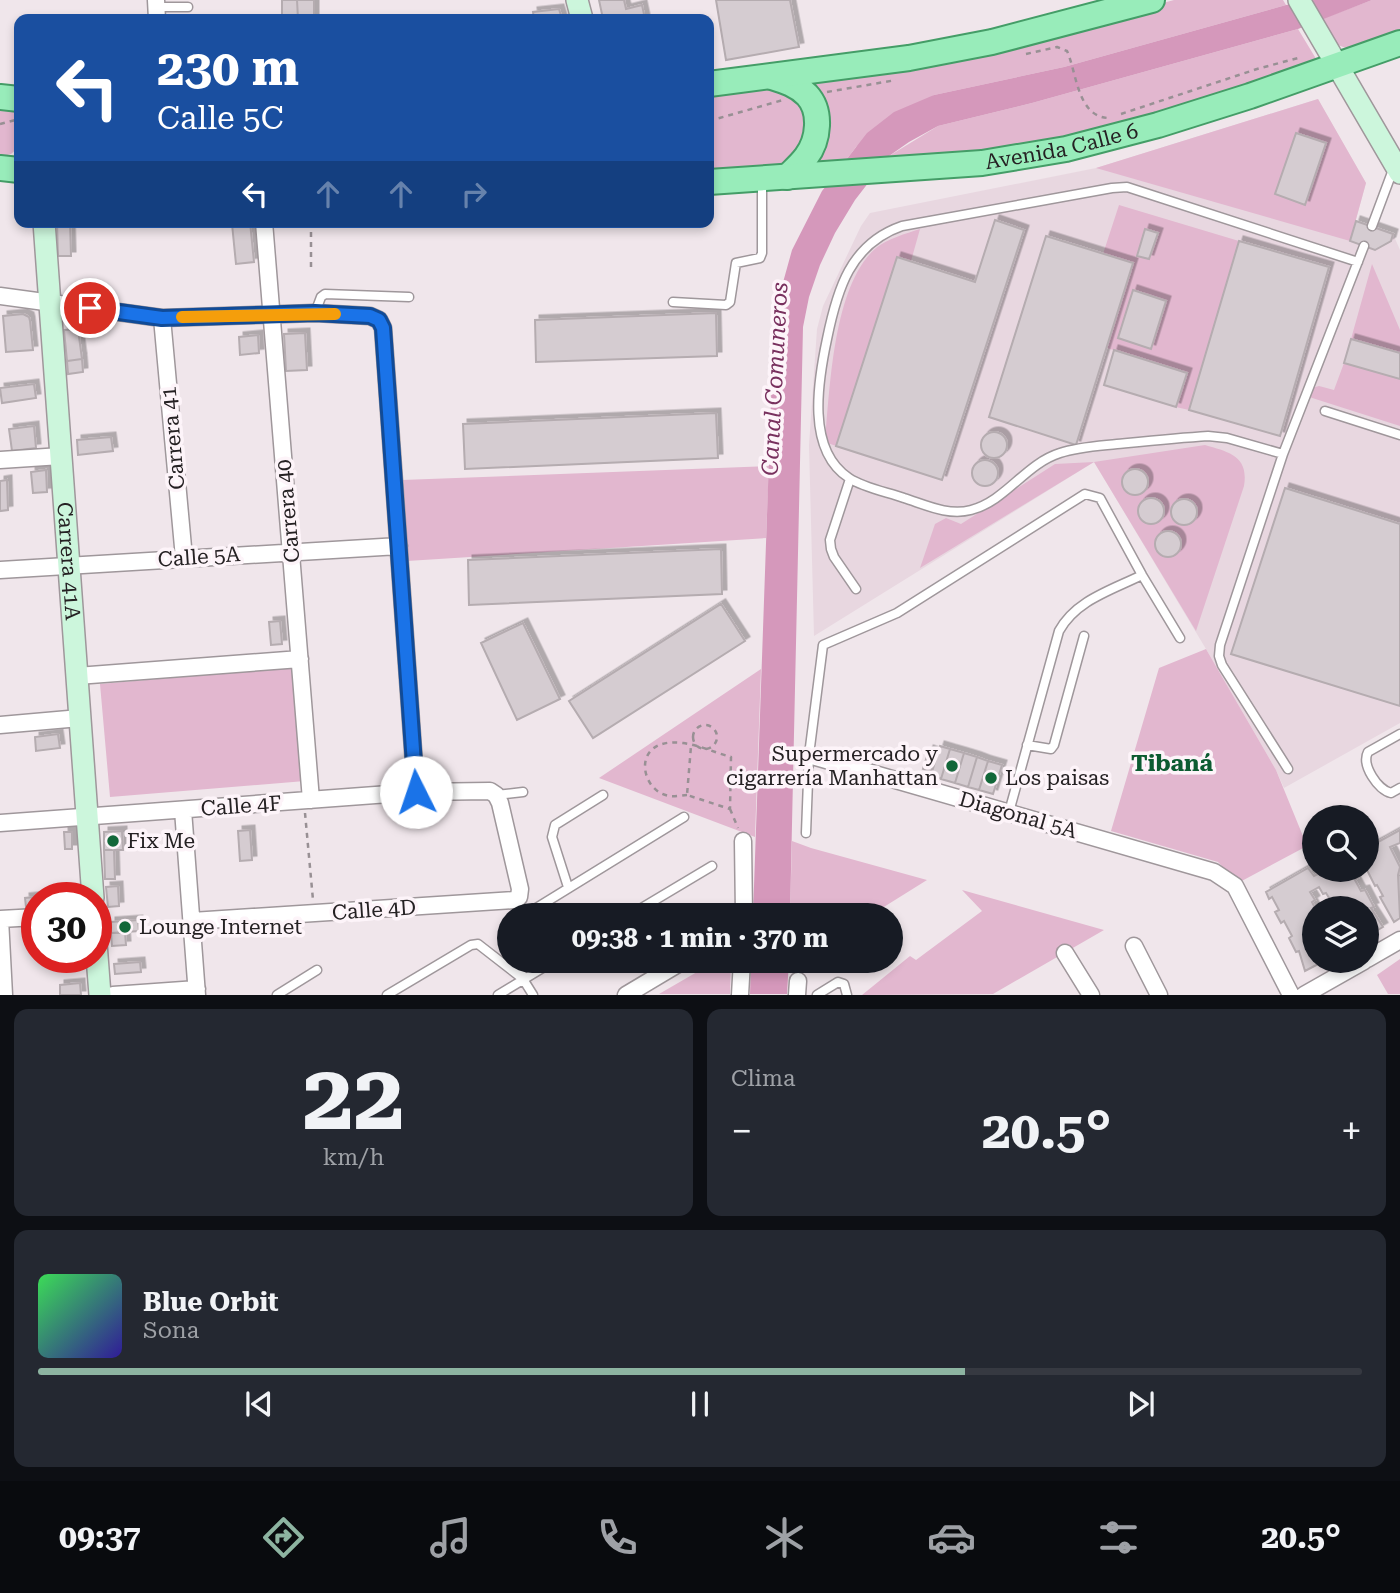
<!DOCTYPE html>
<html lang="es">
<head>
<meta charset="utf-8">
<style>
	body { margin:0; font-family:"Roboto Serif",serif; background:#242831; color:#f1f3f6; height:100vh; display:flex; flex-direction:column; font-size:26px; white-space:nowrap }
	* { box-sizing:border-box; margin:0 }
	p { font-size:23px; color:#9ea1a6 }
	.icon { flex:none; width:38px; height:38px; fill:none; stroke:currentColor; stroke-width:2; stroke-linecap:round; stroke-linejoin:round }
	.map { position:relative; height:995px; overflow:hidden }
	.details { display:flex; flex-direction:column; gap:14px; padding:14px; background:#0d0f14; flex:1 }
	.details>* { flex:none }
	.banner { position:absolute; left:14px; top:14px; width:700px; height:214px; border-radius:14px; box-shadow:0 4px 10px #0003; background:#1a4fa0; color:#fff; overflow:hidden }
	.fabs { position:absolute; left:1302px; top:805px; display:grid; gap:14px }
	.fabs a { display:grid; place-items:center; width:77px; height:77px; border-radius:50%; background:#171b24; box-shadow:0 4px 10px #0003; font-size:35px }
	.speed { position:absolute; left:21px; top:882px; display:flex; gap:14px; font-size:35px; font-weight:700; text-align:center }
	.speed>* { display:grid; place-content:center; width:91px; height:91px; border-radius:50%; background:#171b24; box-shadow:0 4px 10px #0003; line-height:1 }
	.speed .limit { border:10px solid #d22; background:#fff; color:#111 }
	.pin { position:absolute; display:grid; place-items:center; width:60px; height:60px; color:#fff; margin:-30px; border:4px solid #fff; border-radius:50%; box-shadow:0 2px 7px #0007 }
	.me { position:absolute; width:77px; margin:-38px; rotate:356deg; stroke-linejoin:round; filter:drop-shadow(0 0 5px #0008) }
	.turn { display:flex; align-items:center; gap:24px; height:147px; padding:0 28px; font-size:32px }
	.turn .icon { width:91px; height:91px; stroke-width:2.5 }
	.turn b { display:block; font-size:49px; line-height:60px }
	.lanes { display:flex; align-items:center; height:66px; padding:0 28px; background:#0003; justify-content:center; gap:35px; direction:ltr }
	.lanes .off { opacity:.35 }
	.big { font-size:52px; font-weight:700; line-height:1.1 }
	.details .tile { flex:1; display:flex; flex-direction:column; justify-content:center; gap:10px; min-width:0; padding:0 24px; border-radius:14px; background:#242831 }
	.details .dial { align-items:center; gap:0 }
	.dial b { font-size:91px; line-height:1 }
	.song { display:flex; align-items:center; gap:21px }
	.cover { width:84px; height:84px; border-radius:10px; background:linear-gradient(135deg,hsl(130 70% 55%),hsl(250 70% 35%)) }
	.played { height:7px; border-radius:4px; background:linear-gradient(90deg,#8db4a1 70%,#363941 70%) }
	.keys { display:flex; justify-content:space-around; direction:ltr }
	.heat { display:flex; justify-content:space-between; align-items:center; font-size:38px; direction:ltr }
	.details .tiles { flex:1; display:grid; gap:14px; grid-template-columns:1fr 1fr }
	.tile:last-child { grid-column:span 2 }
	.trip { position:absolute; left:497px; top:903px; width:406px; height:70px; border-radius:35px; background:#171b24; box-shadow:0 4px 10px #0003; font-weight:700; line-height:70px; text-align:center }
	.dock { display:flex; height:112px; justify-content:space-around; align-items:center; background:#090b0e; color:#9ea1a6 }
	.dock .icon { width:49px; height:49px }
	.dock .active { color:#8db4a1 }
	.dock b { font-size:32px; color:#f1f3f6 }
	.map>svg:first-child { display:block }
</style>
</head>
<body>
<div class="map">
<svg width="1400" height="995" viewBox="0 0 1400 995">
	<defs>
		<filter id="shadow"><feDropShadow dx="4.5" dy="-4.5" stdDeviation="0" flood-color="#0004"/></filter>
	</defs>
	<rect width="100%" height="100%" fill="#f0e6eb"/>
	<path fill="#e8d7e0" d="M1318,99L1366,183L1355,223L1393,234L1400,250V723L1284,788L1276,770L1206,649L1094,462L814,636L809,445L817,329L823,306L861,226L870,213L1096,168Z"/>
	<path fill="#e2b7cf" d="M1174,0H1283L1286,5L1064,67L934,95L856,147L846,160L817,161L802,82L1089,23Z
		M1372,0H1400V33C1382,39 1352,57 1336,43C1329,37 1324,27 1319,20Z
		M1298,29L1318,62C1232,90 1147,120 1058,139C1003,151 945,155 889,156L938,126L1032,103Z
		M777,86L800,97L810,129L790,164L709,171V96Z
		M1318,99L1366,183L1350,241L1096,168Z
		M0,109L18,110L19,147L11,154L0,157Z
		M1119,205L1239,241L1189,410L1176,407L1186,373L1107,348L1133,264L1103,254Z
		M920,229L911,261L897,257L836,446L825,442C830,388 833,285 876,248C889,238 905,234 920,229Z
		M1372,264L1400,330V353L1351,339Z
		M1344,363L1400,379V426L1306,396L1308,389L1319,386L1334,390Z
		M1205,445C1229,452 1249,456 1244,486L1196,631L1094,462L920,568L935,524L946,518L961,524L1055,464L1094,462Z
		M769,466L766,538L407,561L402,480Z
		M1206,649L1276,770L1307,846L1238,883L1218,862L1111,831L1159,668Z
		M297,667L305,781L110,797L100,684Z
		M761,669L755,837L599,778Z
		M792,841L811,848L927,880L871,915H790Z
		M962,890L1104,930L993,994L862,995L910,956L916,960L982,911Z
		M1400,959V994H1388L1377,975Z
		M716,961H731L730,994H659Z"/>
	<path fill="#d598bb" d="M1314,0H1372L1298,29L1032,103L938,126L909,142L889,156L855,200L835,233L820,265L809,297L803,327L790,915H753L774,315L792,250L822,191L867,133L894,112L934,95L1064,67L1286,5Z
		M751,961H789L787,994H750Z"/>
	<path fill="#d5ccd1" stroke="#b5acb0" stroke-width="2" filter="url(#shadow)" d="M282,0H297L298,19H282Z
		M297,0H314V19H298Z
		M599,0H624L626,9L642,5L645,19H603Z
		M716,0H790L799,47L726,60Z
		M559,9L562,19H534L533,12Z
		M1296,133L1326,143L1305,205L1275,194Z
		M995,220L1024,230L942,480L836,446L897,257L975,282Z
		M1356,221L1393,234L1391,241L1375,250L1350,241Z
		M57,222H70L71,256H58Z
		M250,222L254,262L236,264L232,224Z
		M1145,229L1158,233L1149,259L1137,256Z
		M1046,236L1133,263L1076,445L989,417Z
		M1239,241L1329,267L1280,436L1189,410Z
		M1133,290L1166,301L1151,349L1118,338Z
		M716,313L717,356L536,362L535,320Z
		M23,314L29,317L30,321L33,350L6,352L3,316Z
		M78,329L82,359L67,361L64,330Z
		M305,333L307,370L286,371L284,334Z
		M258,335L259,353L240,355L239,337Z
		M1351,339L1400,353V379L1344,363Z
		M1114,350L1187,373L1176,407L1104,385Z
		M82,359L83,372L68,374L67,361Z
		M34,384L36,398L2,403L0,388Z
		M716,413L718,458L465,469L463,424Z
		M34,426L36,448L12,451L9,429Z
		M981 445a13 13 0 1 1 26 0a13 13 0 1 1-26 0Z
		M111,437L113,451L78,455L77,440Z
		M972 473a13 13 0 1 1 26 0a13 13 0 1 1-26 0Z
		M1122 482a13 13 0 1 1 26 0a13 13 0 1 1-26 0Z
		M46,470L47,492L33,493L31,472Z
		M7,480L8,510L0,511V481Z
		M1285,488L1400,524V706L1231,654Z
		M1138 511a13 13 0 1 1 26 0a13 13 0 1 1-26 0Z
		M1171 512a13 13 0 1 1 26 0a13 13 0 1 1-26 0Z
		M1155 544a13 13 0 1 1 26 0a13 13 0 1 1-26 0Z
		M721,549L722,594L469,605L468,560Z
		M721,604L745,641L593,738L569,701Z
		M280,621L282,644L271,645L269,622Z
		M523,623L560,699L517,720L481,643Z
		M58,734L60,748L36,751L35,737Z
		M940,746L950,749L941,779L931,775Z
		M950,749L964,753L955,783L941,779Z
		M929,750L937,753L931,772L923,769Z
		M964,753L977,757L968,787L955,783Z
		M977,757L988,761L979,790L968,787Z
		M988,761L1002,765L993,794L979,790Z
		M250,830L252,860L240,861L238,831Z
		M1400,830V843L1390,847L1400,867L1398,875L1400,918L1394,922L1380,897L1383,896L1377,885L1375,886L1367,870V848Z
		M122,831L123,850H104V832Z
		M64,832H72V849H65Z
		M104,850H114L115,879H105Z
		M1308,868L1314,876L1326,870H1356L1354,871L1358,878L1355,880L1361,891L1365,890L1374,907L1371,908L1383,927L1367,936V908H1331L1334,906L1326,893L1323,894L1319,887L1310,892L1315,900L1312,902L1315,908L1314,961H1324L1305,971L1299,951L1296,952L1289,938L1292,936L1284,921L1281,923L1275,912L1279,910L1272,897L1269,899L1266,892Z
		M118,886L119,906L108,907L106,887Z
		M63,894V898H37V910H34V906L26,907L25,898Z
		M138,920L139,931L111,933V922Z
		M111,933H125L126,945L112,946Z
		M140,962L141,972L115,974L114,964Z
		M80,983L81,995H60V985Z"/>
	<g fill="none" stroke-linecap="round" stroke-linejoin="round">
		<g stroke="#9f979b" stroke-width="11">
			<path id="lane" d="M156,7H188
				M1372,226L1394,167
				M673,302L726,305L730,302L736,263L760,258L762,253V182
				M315,313L321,297L325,294L409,297
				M1325,411L1400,435
				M1283,454L1227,438L1208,436C1178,438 1148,441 1117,444C1098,446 1078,447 1060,453C1025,464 1006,501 971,510C948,516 926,505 904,498C887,492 864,488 849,478C806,450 818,381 827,339C837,290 850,244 902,226L1112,188L1127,187L1358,262
				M850,479L830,540L831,549L834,557L856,589
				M1400,734L1368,752C1361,765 1378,790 1391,793L1400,788
				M1027,745L1051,749L1054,745L1084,636
				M1288,769L1222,665L1219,656L1220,645L1283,454L1364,246
				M496,795L523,792
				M1009,812L1059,631C1076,600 1112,590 1142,575
				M806,833L809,755L823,645L897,613L1085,494L1100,498L1142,575L1180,638
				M568,887L552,837L555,825L603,795
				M525,915L684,817
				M630,915L712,866
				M519,961L523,979L533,995
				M277,995L317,970
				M387,995L471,945L478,944L523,979
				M498,995L554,961
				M817,995L838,982L844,984L847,995"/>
		</g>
		<g stroke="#9f979b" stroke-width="19">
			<path id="street" d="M156,0L157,19
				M264,222L311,800
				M0,296L162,318L315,313L370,316L379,320L383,328L387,383L416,792
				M162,318L184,558
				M0,460L61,456
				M0,570L399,546
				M77,676L300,659
				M0,725L80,718
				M809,755L1214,872L1235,886L1291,995
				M183,810L197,995
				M0,823L416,792L490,791L496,795L500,803L520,889L519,897L515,900L192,921
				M743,841L744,915
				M0,919L4,995
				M0,919L37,917
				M1134,946L1159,995
				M1065,953L1091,995
				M1367,959L1400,940
				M113,995L197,989
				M626,995L683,961
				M740,995L742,961
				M797,995L798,981
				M1304,995L1364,961"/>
		</g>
		<g stroke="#9f979b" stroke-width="24">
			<g id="secondary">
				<path d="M577,0L582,19"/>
				<path d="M1299,0L1400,173"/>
				<path id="s1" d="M44,222L93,898"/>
				<path d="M96,943L100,995"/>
			</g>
		</g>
		<g stroke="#449d67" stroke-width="28">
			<g id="primary">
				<path d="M772,77C785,81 797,85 807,95C822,111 819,140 806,157C801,164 793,171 787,177"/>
				<path d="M709,84L909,58L992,42L1152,0"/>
				<path d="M0,97L19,99"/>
				<path d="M0,168L19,170"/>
				<path id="s2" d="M709,182L982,163L1066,149L1158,125L1250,96L1400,43"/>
			</g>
		</g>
		<path stroke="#989094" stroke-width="2.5" stroke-dasharray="5 5" stroke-linecap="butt" d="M1026,54L1057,47L1067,51C1077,73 1077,116 1108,118
			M827,92L896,80
			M1121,114L1257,69L1298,58
			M709,121L783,100
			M0,124L19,119
			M311,222V271
			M693 737a12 12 0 1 1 24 0a12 12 0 1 1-24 0Z
			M687,795C682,795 675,797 670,796C640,793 629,736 683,743C699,745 716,753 731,757L730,809L687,795L691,746
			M730,809L738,828
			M305,813L313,900"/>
		<use href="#lane" stroke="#fff" stroke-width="8"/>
		<use href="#street" stroke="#fff" stroke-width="16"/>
		<use href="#secondary" stroke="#ccf6dc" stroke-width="21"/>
		<use href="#primary" stroke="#98ecba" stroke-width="24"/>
	</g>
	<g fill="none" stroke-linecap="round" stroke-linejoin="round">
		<g stroke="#114b97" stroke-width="18">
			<path id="route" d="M90,308L162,318L315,313L370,316L379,320L383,328L385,356L416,792"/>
		</g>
		<use href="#route" stroke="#1a73e8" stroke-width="12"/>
		<path stroke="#f59e0b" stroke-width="12" d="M182,317L335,314"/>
	</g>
	<g fill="#126739" stroke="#fdf4f9" stroke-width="2.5">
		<circle cx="952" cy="766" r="7"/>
		<circle cx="991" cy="778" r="7"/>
		<circle cx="113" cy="841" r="7"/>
		<circle cx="125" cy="927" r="7"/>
	</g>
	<g text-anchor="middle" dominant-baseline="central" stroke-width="7" stroke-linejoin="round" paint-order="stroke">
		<g font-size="21" fill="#252123" stroke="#fdf4f9">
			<text stroke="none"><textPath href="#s2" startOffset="355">Avenida Calle 6</textPath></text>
			<text transform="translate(173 438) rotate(-95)">Carrera 41</text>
			<text transform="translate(288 511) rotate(-95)">Carrera 40</text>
			<text transform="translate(199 557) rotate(-4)">Calle 5A</text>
			<text stroke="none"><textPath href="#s1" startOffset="340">Carrera 41A</textPath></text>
			<text transform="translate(241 806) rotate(-4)">Calle 4F</text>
			<text transform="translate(1018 815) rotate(16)">Diagonal 5A</text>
			<text transform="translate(374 910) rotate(-4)">Calle 4D</text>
		</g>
		<g font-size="21" fill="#252123" stroke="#fdf4f9" text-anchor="start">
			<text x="938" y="754" text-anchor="end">Supermercado y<tspan x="938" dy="24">cigarrería Manhattan</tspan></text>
			<text x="1005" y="778">Los paisas</text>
			<text x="127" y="841">Fix Me</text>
			<text x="139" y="927">Lounge Internet</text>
		</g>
		<g font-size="23" font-style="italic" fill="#78305e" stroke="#fdf4f9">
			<text transform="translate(775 379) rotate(-87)">Canal Comuneros</text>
		</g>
		<g font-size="23" font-weight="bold" fill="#0c5b31" stroke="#fdf4f9">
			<text x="1172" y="763">Tibaná</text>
		</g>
	</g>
</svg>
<div class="fabs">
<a><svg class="icon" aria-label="search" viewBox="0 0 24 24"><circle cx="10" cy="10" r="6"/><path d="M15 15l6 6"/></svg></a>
<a><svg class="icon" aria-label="layers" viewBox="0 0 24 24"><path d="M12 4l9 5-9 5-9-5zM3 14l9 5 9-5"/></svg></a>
</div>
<div class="speed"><div class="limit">30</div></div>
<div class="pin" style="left:90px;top:308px;background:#d93025"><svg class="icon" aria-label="arrive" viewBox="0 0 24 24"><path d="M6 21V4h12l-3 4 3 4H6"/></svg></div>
<svg class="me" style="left:416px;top:792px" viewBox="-20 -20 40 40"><circle r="19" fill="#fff"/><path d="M0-13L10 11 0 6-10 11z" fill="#1a73e8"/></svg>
<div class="trip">09:38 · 1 min · 370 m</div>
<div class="banner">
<div class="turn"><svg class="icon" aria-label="left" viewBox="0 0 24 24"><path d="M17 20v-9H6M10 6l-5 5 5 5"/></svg><div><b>230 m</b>Calle 5C</div></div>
<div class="lanes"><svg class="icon" aria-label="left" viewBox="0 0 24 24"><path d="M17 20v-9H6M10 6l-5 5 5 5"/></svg><svg class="icon off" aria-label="ahead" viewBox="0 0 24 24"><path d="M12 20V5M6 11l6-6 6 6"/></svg><svg class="icon off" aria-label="ahead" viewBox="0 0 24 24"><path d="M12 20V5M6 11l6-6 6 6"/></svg><svg class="icon off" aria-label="right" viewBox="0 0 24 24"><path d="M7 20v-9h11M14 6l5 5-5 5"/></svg></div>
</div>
</div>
<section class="details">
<div class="tiles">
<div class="tile dial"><b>22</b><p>km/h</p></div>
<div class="tile"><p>Clima</p>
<div class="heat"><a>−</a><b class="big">20.5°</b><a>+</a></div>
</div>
<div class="tile">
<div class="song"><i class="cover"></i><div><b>Blue Orbit</b><p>Sona</p></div></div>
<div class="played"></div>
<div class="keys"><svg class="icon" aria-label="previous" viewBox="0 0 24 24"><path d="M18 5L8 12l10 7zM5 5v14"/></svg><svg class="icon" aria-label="pause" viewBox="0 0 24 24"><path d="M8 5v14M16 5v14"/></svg><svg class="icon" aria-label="next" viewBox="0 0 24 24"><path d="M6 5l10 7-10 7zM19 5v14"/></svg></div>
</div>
</div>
</section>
<nav class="dock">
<b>09:37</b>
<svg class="icon active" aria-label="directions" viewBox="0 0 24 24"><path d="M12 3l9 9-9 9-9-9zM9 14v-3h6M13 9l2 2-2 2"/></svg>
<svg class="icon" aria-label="music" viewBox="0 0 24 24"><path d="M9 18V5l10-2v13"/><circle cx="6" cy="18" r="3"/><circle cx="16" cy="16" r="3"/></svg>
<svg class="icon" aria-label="phone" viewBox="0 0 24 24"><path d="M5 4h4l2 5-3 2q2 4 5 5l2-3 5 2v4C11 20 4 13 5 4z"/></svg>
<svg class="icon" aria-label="climate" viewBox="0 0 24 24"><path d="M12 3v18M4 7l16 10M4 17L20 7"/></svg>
<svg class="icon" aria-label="car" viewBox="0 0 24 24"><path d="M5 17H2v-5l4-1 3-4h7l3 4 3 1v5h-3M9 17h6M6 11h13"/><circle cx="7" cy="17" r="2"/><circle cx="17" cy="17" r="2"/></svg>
<svg class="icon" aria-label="filters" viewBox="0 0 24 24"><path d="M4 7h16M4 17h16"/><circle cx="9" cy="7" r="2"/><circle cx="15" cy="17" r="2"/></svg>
<b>20.5°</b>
</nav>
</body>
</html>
